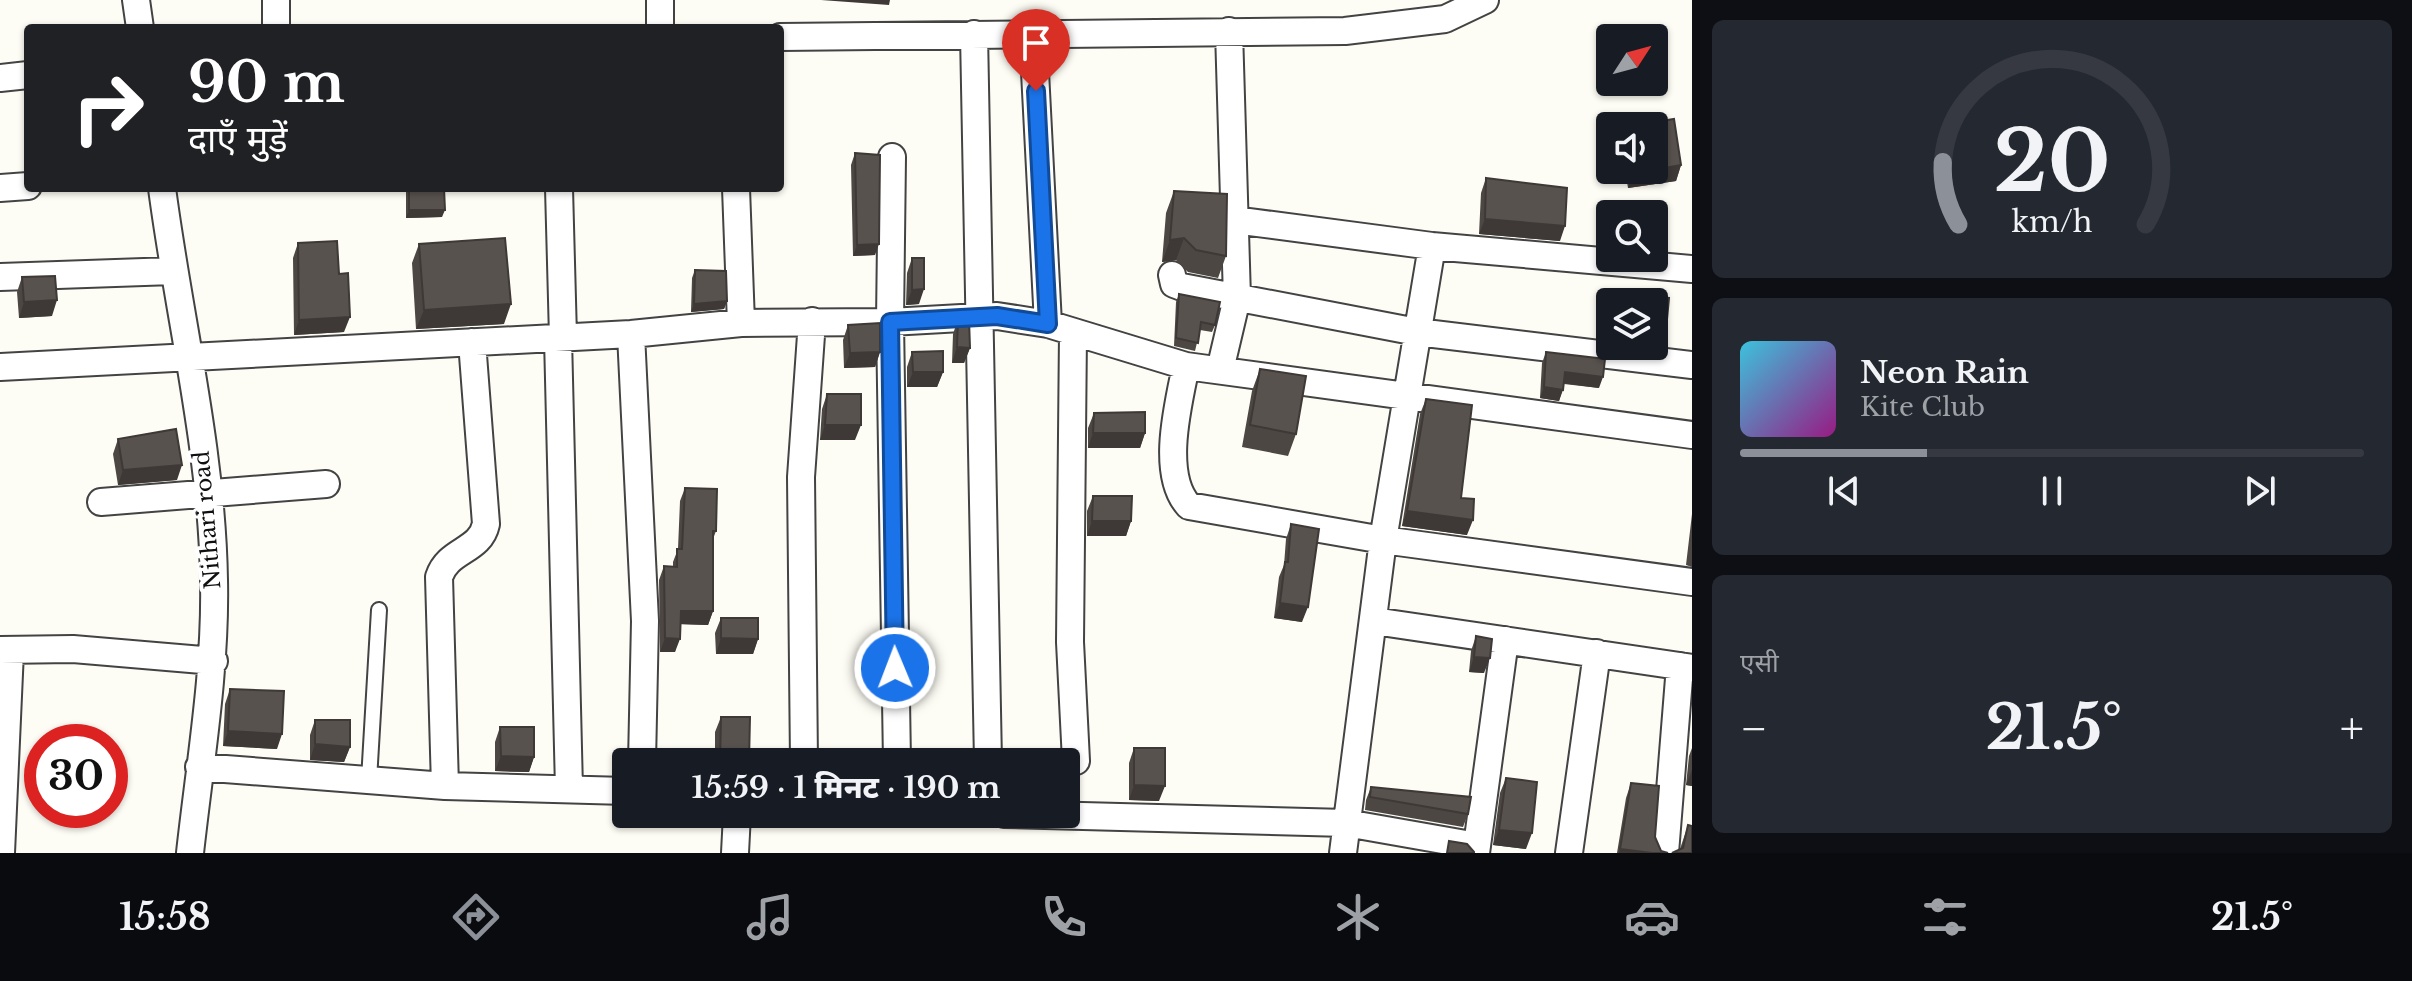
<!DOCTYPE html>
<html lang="hi">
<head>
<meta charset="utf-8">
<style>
	body { margin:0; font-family:"Libre Baskerville","Noto Sans Devanagari",serif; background:#242831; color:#f1f3f6; height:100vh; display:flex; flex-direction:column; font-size:30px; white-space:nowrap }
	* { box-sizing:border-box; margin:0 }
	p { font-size:26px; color:#9ea1a6 }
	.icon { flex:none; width:44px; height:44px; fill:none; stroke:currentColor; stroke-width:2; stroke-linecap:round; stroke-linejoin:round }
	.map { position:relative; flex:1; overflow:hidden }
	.drawer { display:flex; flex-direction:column; gap:20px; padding:20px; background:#0d0f14; width:720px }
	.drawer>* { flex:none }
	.top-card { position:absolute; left:24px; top:24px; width:760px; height:168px; border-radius:8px; box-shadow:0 2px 6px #0004; background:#202124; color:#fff; overflow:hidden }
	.needle { width:52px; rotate:54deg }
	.fabs { position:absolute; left:1596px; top:24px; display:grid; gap:16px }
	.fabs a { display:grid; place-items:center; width:72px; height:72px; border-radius:8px; background:#171b24; box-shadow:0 2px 6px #0004; font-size:40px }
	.speed { position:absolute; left:24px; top:724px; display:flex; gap:16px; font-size:40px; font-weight:700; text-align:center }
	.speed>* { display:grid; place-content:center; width:104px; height:104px; border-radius:50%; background:#171b24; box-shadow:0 2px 6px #0004; line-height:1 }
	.speed .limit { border:12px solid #d22; background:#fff; color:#111 }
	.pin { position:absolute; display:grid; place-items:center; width:68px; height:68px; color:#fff; margin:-82px -34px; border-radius:50% 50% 50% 0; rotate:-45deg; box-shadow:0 0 8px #0007 }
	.pin .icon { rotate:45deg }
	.me { position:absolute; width:88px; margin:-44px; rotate:359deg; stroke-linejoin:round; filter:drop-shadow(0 0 6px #0008) }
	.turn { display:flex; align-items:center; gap:28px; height:168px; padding:0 32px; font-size:36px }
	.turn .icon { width:104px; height:104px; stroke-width:2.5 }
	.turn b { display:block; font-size:56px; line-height:68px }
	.big { font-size:60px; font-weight:800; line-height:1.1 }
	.drawer .card { flex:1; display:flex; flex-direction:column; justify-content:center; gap:12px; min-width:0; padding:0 28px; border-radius:12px; background:#242831 }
	.drawer .dial { align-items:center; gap:0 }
	.dial svg { height:208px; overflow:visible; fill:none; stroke:#363941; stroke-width:7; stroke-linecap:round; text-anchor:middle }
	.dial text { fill:#f1f3f6; stroke:none }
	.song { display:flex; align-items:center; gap:24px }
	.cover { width:96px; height:96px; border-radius:12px; background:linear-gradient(135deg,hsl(190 70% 55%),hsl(310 70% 35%)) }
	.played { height:8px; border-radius:4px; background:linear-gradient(90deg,#8c9099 30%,#363941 30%) }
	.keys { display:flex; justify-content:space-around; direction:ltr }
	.heat { display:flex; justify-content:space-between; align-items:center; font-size:44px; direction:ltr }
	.trip { position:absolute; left:612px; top:748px; width:468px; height:80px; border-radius:8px; background:#171b24; box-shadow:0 2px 6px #0004; font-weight:800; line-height:80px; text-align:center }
	.menu { display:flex; height:128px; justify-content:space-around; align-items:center; background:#090b0e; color:#9ea1a6 }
	.menu .icon { width:56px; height:56px }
	.menu .on { color:#8c9099 }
	.menu b { font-size:36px; color:#f1f3f6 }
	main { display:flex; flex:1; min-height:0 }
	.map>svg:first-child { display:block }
</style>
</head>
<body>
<main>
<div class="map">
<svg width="1692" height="853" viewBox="0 0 1692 853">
	<rect width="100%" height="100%" fill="#fefdf5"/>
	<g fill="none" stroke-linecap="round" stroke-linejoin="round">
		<g stroke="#434343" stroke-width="18">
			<path id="service" d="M369,780L379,610"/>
		</g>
		<g stroke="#434343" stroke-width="30">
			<path id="minor" d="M136,0L140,28
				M276,0V28
				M660,28V0
				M1033,33L1048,324
				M974,34L988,762
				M780,37L1345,31L1445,19L1485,0
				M0,78L28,75
				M892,157L890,322L897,762
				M0,188L28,186
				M162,188C179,318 212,449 214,580C216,671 200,762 190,853
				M559,188L563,337
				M736,188L741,323
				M1234,220L1432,246L1692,269
				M1172,275L1174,284L1182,287L1417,332L1692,365
				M0,277L173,271
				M1073,333L1070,642L1076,761
				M631,334L645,621L642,762
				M558,338L569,789
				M1186,366C1178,405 1160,475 1189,506L1383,540L1692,582
				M0,367L631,334L741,323L890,322L997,316L1048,324L1186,366L1692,435
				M1220,370L1237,298L1229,31
				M101,502L326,484
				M1374,621L1692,668
				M0,650L73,649L214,661
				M804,762L801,477L812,321
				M199,767L445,786L626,791
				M445,786L439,577C448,549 480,552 486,524L472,342
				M1004,814L1346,823L1477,846
				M1,853L10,651
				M735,853L737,814
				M1343,853L1383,540L1432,246
				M1476,853L1505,640
				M1569,853L1597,653
				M1665,853L1680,666"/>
		</g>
		<use href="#service" stroke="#fff" stroke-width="14"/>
		<use href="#minor" stroke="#fff" stroke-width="26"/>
	</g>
	<path fill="#4c4743" d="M855,153L875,255L853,256L851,165Z
		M1681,165L1676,181L1628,188L1625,170H1654Z
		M1486,178L1560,241L1479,234L1481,193Z
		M406,188H444L442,217L406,218Z
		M1174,191L1226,256L1218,278L1188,272L1176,260L1162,262L1166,213Z
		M298,243L339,274L344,332L294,335L293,258Z
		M419,244L504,324L416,329L412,263Z
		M912,258L919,304L906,305L907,273Z
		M695,270L727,301L724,309L691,312L692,278Z
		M22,277L52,316L19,318L17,292Z
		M1179,294L1215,325L1212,332L1200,330L1195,351L1174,346L1176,302Z
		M958,319L970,348L964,363H952L953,334Z
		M848,325L880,352L875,367L844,368L843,340Z
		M912,352L943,372L937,387H907V367Z
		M1546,352L1599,388L1564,384L1559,401L1540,398L1542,363Z
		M1260,369L1296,434L1288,456L1242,447L1252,391Z
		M827,394L855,440H820L822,409Z
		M1426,399L1461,498L1467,535L1402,526L1420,414Z
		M1094,413L1145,433L1140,448H1088V428Z
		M118,439L177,480L118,485L113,454Z
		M685,488L716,531L713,539V611L708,625L680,624L675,652H660L659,580L664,566H673V562L678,549L680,501Z
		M1093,496L1131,521L1126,536H1087V511Z
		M1692,514V567L1686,565Z
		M1291,524L1302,622L1274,618L1279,577L1284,565L1286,539Z
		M721,618L758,639L753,654H716L715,633Z
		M1476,636L1484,673L1469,672L1471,651Z
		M230,689L277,749L223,746L225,704Z
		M721,717L749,762H715V732Z
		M315,720L350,747L344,762L310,760V735Z
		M500,727L534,757L529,772L495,771V742Z
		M1134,748L1159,801L1129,800V763Z
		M1692,748V786L1686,785L1689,756Z
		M1506,778L1526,849L1493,845L1500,793Z
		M1631,783L1661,851L1668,853H1617L1626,798Z
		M1371,787L1468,814L1463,827L1365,810L1366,800Z
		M1688,825L1692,853L1680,849Z"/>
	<path fill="#3e3937" d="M821,0H890L889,5Z
		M1681,165L1676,181L1628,188L1633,173Z
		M409,210H445L442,217L406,218Z
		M1485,219L1565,226L1560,241L1479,234Z
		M1184,238L1176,260L1162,262L1170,240Z
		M879,244L875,255L853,256L857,245Z
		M924,289L919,304L906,305L912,290Z
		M57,300L52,316L19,318L24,302Z
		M727,301L724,309L691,312L694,304Z
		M511,304L504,324L416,329L424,310Z
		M350,317L344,332L294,335L299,320Z
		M1654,329L1666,330L1660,345L1654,344Z
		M957,347L970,348L964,363H952Z
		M880,352L875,367L844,368L850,353Z
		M913,372H943L937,387H907Z
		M1565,372L1603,377L1599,388L1561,383Z
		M1544,387L1563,390L1559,401L1540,398Z
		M825,425H861L855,440H820Z
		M1093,433H1145L1140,448H1088Z
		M182,465L177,480L118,485L123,470Z
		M1407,511L1473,520L1467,535L1402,526Z
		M1092,521H1131L1126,536H1087Z
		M1280,603L1308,607L1302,622L1274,618Z
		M681,611H713L708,625L676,624Z
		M665,638L680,639L675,652H660Z
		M721,638L758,639L753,654H716Z
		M1474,657L1490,658L1484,673L1469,672Z
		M228,731L282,734L277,749L223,746Z
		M315,744L350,747L344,762L310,760Z
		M501,756L534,757L529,772L495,771Z
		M1692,770V786L1686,785Z
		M1134,785L1165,786L1159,801L1129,800Z
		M1499,830L1532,833L1526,849L1493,845Z
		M1620,849L1652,853H1619Z"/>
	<path fill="#58524e" stroke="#3e3937" stroke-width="2" d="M1674,119L1681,165L1654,170V126H1631Z
		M855,153L880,155L879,244L857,245Z
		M1633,170H1651L1633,173Z
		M1486,178L1567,188L1565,226L1485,219Z
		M409,188H444L445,210H409Z
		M1174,191L1227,194L1226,256L1196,250L1184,238L1170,240Z
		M505,238L511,304L424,310L419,244Z
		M337,241L339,274L348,273L350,317L299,320L298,243Z
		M912,258H924V289L912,290Z
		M695,270L726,271L727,301L694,304Z
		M55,276L57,300L24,302L22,277Z
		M1179,294L1220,302L1215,325L1201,322L1198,343L1176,338Z
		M1633,295L1669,298L1666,330L1654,329V302H1632Z
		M958,319H969L970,348L957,347Z
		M880,323V352L850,353L848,325Z
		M943,351V372H913L912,352Z
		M1546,352L1605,359L1603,377L1565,372L1563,390L1544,387Z
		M1260,369L1306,376L1296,434L1250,425Z
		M827,394H861V425H825Z
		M1426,399L1472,405L1461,498L1474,499L1473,520L1407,511Z
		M1145,412V433H1093L1094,413Z
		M176,429L182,465L123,470L118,439Z
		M685,488L717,489L716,531H713V611H681L680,639L665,638L664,566L677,567V549H682Z
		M1093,496H1132L1131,521H1092Z
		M1291,524L1319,529L1308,607L1280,603L1285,562H1288Z
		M721,618H758V639L721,638Z
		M1476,636L1492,639L1490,658L1474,657Z
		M230,689L284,691L282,734L228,731Z
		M721,717H750L749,762H720Z
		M315,720H350V747L315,744Z
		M500,727H534V757L501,756Z
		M1134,748H1165V786L1134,785Z
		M1506,778L1537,782L1532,833L1499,830Z
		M1631,783L1659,786L1655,837L1661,851L1668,853H1652L1620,849Z
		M1371,787L1471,797L1468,814L1370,797Z
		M1688,825L1692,826V853H1672L1683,848Z
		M1449,841L1467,844L1474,852V853H1447Z"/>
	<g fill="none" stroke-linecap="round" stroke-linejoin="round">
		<g stroke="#114b97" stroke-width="20">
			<path id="route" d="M895,668L890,322L997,316L1048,324L1036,91"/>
		</g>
		<use href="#route" stroke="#1a73e8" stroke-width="14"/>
	</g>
	<g text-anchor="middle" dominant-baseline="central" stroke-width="8" stroke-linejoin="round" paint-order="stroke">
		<g font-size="22" fill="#101010" stroke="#fff">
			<text transform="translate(207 520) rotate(-95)">Nithari road</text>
		</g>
	</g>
</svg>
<div class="fabs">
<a><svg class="needle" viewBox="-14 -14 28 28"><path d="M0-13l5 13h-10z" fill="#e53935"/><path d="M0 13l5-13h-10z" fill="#9ea1a6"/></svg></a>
<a><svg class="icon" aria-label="sound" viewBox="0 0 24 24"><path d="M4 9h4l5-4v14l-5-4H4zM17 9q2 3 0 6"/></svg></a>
<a><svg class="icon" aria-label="search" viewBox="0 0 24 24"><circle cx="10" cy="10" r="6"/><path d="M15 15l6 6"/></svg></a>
<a><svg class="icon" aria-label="layers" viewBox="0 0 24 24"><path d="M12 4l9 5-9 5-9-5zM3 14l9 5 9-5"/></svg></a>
</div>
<div class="speed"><div class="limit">30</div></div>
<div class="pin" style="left:1036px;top:91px;background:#d93025"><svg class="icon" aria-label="arrive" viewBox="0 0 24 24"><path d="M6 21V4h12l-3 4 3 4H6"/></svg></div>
<svg class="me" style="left:895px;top:668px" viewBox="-20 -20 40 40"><circle r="17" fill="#1a73e8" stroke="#fff" stroke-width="3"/><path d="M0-11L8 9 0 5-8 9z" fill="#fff"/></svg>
<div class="trip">15:59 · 1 मिनट · 190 m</div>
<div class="top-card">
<div class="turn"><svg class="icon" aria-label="right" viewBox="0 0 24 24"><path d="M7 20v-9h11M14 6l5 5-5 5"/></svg><div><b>90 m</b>दाएँ मुड़ें</div></div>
</div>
</div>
<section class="drawer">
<div class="card dial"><svg viewBox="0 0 100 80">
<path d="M14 69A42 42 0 1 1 86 69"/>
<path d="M14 69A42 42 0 0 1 8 45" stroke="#8c9099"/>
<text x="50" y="56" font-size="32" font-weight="700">20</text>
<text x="50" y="72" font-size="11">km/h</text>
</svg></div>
<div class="card">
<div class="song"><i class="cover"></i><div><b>Neon Rain</b><p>Kite Club</p></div></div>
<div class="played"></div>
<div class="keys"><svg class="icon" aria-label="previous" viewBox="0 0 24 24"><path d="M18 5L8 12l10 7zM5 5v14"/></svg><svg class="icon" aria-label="pause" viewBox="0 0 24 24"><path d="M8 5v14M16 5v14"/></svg><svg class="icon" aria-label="next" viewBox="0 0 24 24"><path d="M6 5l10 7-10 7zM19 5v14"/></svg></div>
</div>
<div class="card"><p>एसी</p>
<div class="heat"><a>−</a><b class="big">21.5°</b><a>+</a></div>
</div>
</section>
</main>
<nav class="menu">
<b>15:58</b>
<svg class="icon on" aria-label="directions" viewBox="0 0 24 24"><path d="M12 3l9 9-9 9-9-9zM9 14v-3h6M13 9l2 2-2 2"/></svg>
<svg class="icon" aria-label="music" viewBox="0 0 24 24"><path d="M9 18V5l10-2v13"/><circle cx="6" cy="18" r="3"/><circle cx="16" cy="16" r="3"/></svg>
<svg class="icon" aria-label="phone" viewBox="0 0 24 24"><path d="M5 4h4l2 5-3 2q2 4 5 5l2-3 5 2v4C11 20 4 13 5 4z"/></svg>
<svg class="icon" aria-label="climate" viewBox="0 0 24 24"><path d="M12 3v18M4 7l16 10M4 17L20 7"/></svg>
<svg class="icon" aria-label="car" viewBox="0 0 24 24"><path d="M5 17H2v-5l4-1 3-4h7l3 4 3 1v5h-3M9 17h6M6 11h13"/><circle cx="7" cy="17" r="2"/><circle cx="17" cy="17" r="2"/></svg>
<svg class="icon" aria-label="filters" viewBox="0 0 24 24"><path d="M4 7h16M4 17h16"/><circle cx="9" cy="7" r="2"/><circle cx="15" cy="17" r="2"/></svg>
<b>21.5°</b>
</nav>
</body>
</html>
